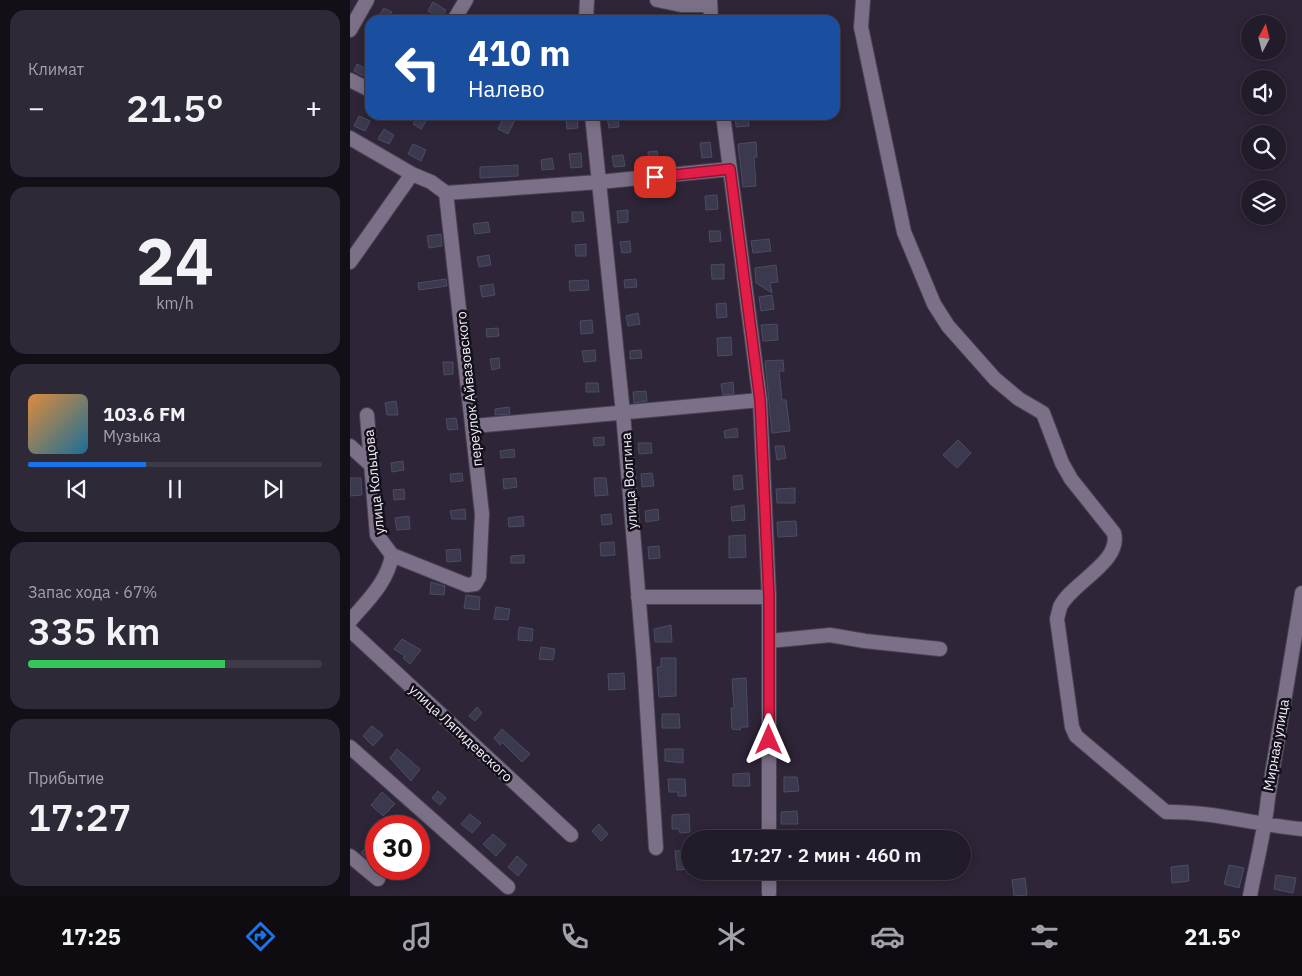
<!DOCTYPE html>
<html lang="ru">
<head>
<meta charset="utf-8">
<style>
	body { margin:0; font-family:"IBM Plex Sans",sans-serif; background:#2e2936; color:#f1f3f6; height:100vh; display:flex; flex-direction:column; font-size:19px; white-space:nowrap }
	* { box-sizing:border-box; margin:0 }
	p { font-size:16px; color:#a2a1a8 }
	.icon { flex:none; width:28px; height:28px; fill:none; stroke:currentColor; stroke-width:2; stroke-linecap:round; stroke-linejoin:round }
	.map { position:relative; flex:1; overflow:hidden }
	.sheet { display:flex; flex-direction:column; gap:10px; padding:10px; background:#130f17; width:350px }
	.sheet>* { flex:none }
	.top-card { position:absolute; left:15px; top:15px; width:475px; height:105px; border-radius:15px; box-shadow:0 2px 12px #0003,0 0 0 1px #3f3a47; background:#1a4fa0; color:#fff; overflow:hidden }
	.needle { width:32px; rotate:7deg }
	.fabs { position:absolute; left:891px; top:15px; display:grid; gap:10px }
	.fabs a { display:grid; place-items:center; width:45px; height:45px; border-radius:50%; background:#221c2a; box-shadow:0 2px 12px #0003,0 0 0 1px #3f3a47; font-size:25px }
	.speed { position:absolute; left:15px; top:815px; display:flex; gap:10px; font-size:25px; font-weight:700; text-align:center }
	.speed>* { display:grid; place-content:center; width:65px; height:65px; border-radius:50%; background:#221c2a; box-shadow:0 2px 12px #0003,0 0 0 1px #3f3a47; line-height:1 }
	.speed .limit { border:8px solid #d22; background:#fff; color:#111 }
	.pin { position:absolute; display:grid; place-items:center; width:42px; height:42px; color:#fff; margin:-21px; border-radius:10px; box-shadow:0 2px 8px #0006 }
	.me { position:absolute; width:55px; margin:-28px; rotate:0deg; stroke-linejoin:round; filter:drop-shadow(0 0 4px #0008) }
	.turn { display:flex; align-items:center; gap:18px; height:105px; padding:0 20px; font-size:22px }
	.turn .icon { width:65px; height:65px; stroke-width:2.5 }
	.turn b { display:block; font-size:35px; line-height:42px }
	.big { font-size:38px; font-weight:600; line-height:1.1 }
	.sheet .card { flex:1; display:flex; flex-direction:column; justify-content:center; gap:8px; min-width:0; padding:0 18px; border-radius:15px; background:#2e2936 }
	.sheet .dial { align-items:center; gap:0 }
	.dial b { font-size:65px; line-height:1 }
	.song { display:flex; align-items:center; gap:15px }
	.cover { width:60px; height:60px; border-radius:8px; background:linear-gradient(135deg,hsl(30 70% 55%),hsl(200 70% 35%)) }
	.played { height:5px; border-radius:2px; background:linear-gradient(90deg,#1a73e8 40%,#3f3a47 40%) }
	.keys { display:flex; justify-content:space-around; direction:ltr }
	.heat { display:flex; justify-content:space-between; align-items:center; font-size:28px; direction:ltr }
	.charge { height:8px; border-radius:4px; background:linear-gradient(90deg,#34c759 67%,#3f3a47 0) }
	.trip { position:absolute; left:331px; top:830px; width:290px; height:50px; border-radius:25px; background:#221c2a; box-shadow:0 2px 12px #0003,0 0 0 1px #3f3a47; font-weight:600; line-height:50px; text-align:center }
	.tab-bar { display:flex; height:80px; justify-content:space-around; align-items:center; background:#0e0b11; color:#a2a1a8 }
	.tab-bar .icon { width:35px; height:35px }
	.tab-bar .active { color:#1a73e8 }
	.tab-bar b { font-size:22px; color:#f1f3f6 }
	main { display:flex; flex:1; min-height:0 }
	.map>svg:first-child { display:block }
</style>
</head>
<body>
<main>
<section class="sheet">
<div class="card"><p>Климат</p>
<div class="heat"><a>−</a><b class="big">21.5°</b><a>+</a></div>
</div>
<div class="card dial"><b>24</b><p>km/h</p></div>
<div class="card">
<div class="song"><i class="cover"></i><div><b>103.6 FM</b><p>Музыка</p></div></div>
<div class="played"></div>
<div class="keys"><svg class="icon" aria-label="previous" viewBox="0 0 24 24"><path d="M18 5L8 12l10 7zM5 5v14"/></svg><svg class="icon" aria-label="pause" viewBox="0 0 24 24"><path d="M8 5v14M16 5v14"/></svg><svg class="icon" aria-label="next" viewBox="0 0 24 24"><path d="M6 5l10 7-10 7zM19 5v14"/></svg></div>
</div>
<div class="card"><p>Запас хода · 67%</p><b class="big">335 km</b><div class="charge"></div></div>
<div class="card"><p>Прибытие</p><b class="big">17:27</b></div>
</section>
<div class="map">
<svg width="952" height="896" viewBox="0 0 952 896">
	<rect width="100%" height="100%" fill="#2e2538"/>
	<path fill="#3a394e" stroke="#4d4c62" d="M83,2L96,10L91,19L78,11Z
		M34,8L42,12L37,20H26Z
		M7,64L19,70L16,77L4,71Z
		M68,115L77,120L71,129L63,124Z
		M155,115L165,120L158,134L148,129Z
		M227,115L228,128L217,129L216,116Z
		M385,115H398L399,126L386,127Z
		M9,116L20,121L15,131L4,126Z
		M268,116L269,127L259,128L257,117Z
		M34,129L44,135L39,144L28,139Z
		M360,142L362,157L352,158L350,143Z
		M406,142L407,157H404L406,186L393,187L388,144Z
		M63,144L76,150L71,161L58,154Z
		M307,151L309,163L299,164L298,152Z
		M231,153L232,167L221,168L219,154Z
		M273,155L275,166L264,167L262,156Z
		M202,158L204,169L192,170L191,160Z
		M168,165V176L130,178V167Z
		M367,195L368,209L356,210L355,196Z
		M278,210V222L268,223L267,211Z
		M222,212H233L234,221L222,222Z
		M138,222L140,232L125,234L123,224Z
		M359,231H370L371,241L360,242Z
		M91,234L92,246L79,248L77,236Z
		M419,239L421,251L403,253L401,241Z
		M280,241L281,252L272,253L270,242Z
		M236,244V256H226L225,245Z
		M139,255L141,265L129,267L127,257Z
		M374,264V279H362L361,265Z
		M426,265L428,282L420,283L422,293L406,283L405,268Z
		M96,279L97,286L69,290L68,283Z
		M286,279L287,287L275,288L274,280Z
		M238,280L239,290L220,291L219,281Z
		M143,284L145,295L132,297L130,286Z
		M422,295L424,309L411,311L409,297Z
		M376,303L377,317L367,318L366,304Z
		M288,313L290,324L278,326L276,316Z
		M242,320L243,333L231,334L230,321Z
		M427,324L428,340L413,341L411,325Z
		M148,328L149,336L137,337L136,329Z
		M381,337L382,355L368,356L367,338Z
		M245,350L246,361L234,362L232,351Z
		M291,350L292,358L280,359V351Z
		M149,358L150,368L142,370L140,359Z
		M433,360L434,371H429L432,400H436L440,431L422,433L415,361Z
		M93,362H103V374L94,375Z
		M383,382L384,394L373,395L371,384Z
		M236,383H248L249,392H236Z
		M296,391L297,401L284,403L283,392Z
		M46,401L48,415H37L35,403Z
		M159,407L160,414L145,415V409Z
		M106,418L108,429L98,430L96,419Z
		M387,428L388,437L375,438L374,431Z
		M254,437V445L244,446L243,438Z
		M608,440L621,453L607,468L593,455Z
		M288,443H301L302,453L289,454Z
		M425,446H434L436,458L427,460Z
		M164,449L165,457L151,458L150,451Z
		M53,461L54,470L42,472L41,463Z
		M112,473L113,481L101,482L100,474Z
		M302,473L304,486L292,487L291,474Z
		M392,475L393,489L384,490L383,476Z
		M0,478H11L12,495L0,496Z
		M166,478L167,487L154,489L153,479Z
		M244,478H256L258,495L245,496Z
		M445,488V503H427L426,489Z
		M54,489L55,499L44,500L43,490Z
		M394,505L395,520L382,521L381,507Z
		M115,509L116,519H102L100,511Z
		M308,509L309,520L296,522L295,511Z
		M261,514L262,524L252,525L251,515Z
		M59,516L60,529L47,530L45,518Z
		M173,516L174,526L159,527L158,518Z
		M446,521L447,536L428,537L427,522Z
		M395,535L396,557L379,558V536Z
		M264,542L265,555L251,556L250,543Z
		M309,546L310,558L299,559L298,547Z
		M110,549L111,561L97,562L96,550Z
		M174,555V563H161V556Z
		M81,582L95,586L94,595L80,594Z
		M116,595L130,597L129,610L114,608Z
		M146,607L160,609L158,620L144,619Z
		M321,625L322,642H305L304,629Z
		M169,627L183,629L182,641L168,640Z
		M52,639L71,650L60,664L53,658L55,656L44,649Z
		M191,647L205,649L203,660L189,659Z
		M311,658H326V696L309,697L307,667H311Z
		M274,673L275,689L259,690L258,674Z
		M396,678L398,727H391L390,730L382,729L381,708H384L382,679Z
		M127,707L132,713L125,721L119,716Z
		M312,714H329L330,728H312Z
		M22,726L33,735L23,746L13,736Z
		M152,729L180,754L172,762L152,742L150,745L144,738Z
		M47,749L70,769L61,781L40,758Z
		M315,749H333V763L315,761Z
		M399,773L400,786H383V774Z
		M434,777H447L449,791L434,792Z
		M318,779H335L336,796H328V792H319Z
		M88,791L96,798L90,805L82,798Z
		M32,792L45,804L33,816L21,805Z
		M447,811L448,824H431V812Z
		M120,814L131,823L122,833L111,824Z
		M339,814L340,832L330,833L329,829H322V815Z
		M249,824L258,834L251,841L242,831Z
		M143,834L156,845L146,856L133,844Z
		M19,843L25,848L17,858L11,853Z
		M340,850V869L327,870L325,851Z
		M167,856L177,865L168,876L158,867Z
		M838,865L839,881L822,883L821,867Z
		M879,865L894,868L889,888L874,884Z
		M926,875L946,878L943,893L924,889Z
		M675,878L677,895L664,896L662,880Z"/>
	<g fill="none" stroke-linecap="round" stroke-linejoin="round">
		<g stroke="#4b4354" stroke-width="16">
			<path id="minor" d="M307,0L331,5H360
				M360,0L361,20
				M513,0L511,27L554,232L584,304L598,326L645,379L669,399L693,413L712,463L721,479L764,533C772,562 721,583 710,607C709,611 708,615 707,619L722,727L726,736L816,812C862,811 907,825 952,829
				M104,20L116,0
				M236,20L237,0
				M0,30L17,0
				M0,80L20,90
				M242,115L273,413L294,662L306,848
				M373,115L410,400L419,597V839
				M0,138L62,174L81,182L96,193L249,182L380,169
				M0,262L62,174
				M124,426L410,400
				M0,446L22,466
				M42,555L117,585L125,584L129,577L132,514L96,193
				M288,597H419
				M0,621C16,602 38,582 42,555L27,535L17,415
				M0,630L221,835
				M419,641L480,635L515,641L590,649
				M0,747L158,887
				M0,856L28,879
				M419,893V871
				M900,896C906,863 915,831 918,798L952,593"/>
		</g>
		<use href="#minor" stroke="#7b7087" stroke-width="14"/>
	</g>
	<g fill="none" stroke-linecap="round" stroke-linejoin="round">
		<g stroke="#92132f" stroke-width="12">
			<path id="route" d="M305,177L380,169L410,400L419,597V740"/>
		</g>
		<use href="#route" stroke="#e11d48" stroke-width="9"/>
	</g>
	<g text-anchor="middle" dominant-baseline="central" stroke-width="5" stroke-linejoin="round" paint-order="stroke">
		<g font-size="14" fill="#f4eefb" stroke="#141019">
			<text transform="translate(119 389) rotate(-96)">переулок Айвазовского</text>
			<text transform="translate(279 481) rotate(-94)">улица Волгина</text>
			<text transform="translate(24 482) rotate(-96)">улица Кольцова</text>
			<text transform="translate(111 733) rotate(43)">улица Ляпидевского</text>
			<text transform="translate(926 745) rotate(-80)">Мирная улица</text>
		</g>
	</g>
</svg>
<div class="fabs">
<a><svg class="needle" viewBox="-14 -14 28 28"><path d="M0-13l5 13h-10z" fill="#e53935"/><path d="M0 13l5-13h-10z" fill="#a2a1a8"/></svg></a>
<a><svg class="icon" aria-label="sound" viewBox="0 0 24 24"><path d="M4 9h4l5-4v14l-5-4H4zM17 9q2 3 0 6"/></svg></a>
<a><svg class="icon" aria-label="search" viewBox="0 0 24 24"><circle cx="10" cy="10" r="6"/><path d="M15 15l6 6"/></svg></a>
<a><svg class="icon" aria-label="layers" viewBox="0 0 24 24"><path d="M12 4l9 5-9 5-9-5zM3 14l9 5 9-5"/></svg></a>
</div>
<div class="speed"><div class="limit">30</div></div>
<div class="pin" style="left:305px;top:177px;background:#d93025"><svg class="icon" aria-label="arrive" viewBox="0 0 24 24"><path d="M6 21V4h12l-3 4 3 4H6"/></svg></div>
<svg class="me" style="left:419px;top:740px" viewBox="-20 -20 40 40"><path d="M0-17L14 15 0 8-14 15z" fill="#e11d48" stroke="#fff" stroke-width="4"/></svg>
<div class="trip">17:27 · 2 мин · 460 m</div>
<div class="top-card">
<div class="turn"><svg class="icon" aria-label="left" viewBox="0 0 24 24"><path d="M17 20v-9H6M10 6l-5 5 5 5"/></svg><div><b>410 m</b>Налево</div></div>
</div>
</div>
</main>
<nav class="tab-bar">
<b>17:25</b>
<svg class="icon active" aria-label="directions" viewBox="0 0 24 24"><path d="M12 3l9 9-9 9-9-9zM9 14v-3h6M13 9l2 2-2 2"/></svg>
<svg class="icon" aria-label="music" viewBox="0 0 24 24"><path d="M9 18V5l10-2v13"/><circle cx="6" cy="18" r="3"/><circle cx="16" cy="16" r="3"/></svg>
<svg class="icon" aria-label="phone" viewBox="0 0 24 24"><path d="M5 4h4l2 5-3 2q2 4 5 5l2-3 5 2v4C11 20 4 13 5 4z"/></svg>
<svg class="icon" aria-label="climate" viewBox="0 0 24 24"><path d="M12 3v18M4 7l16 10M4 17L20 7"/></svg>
<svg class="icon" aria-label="car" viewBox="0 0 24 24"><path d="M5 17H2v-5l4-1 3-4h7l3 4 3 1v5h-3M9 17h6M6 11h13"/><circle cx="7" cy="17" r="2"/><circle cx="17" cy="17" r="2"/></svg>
<svg class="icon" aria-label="filters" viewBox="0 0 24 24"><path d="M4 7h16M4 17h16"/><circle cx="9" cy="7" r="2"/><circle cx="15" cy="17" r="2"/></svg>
<b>21.5°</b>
</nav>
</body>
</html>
